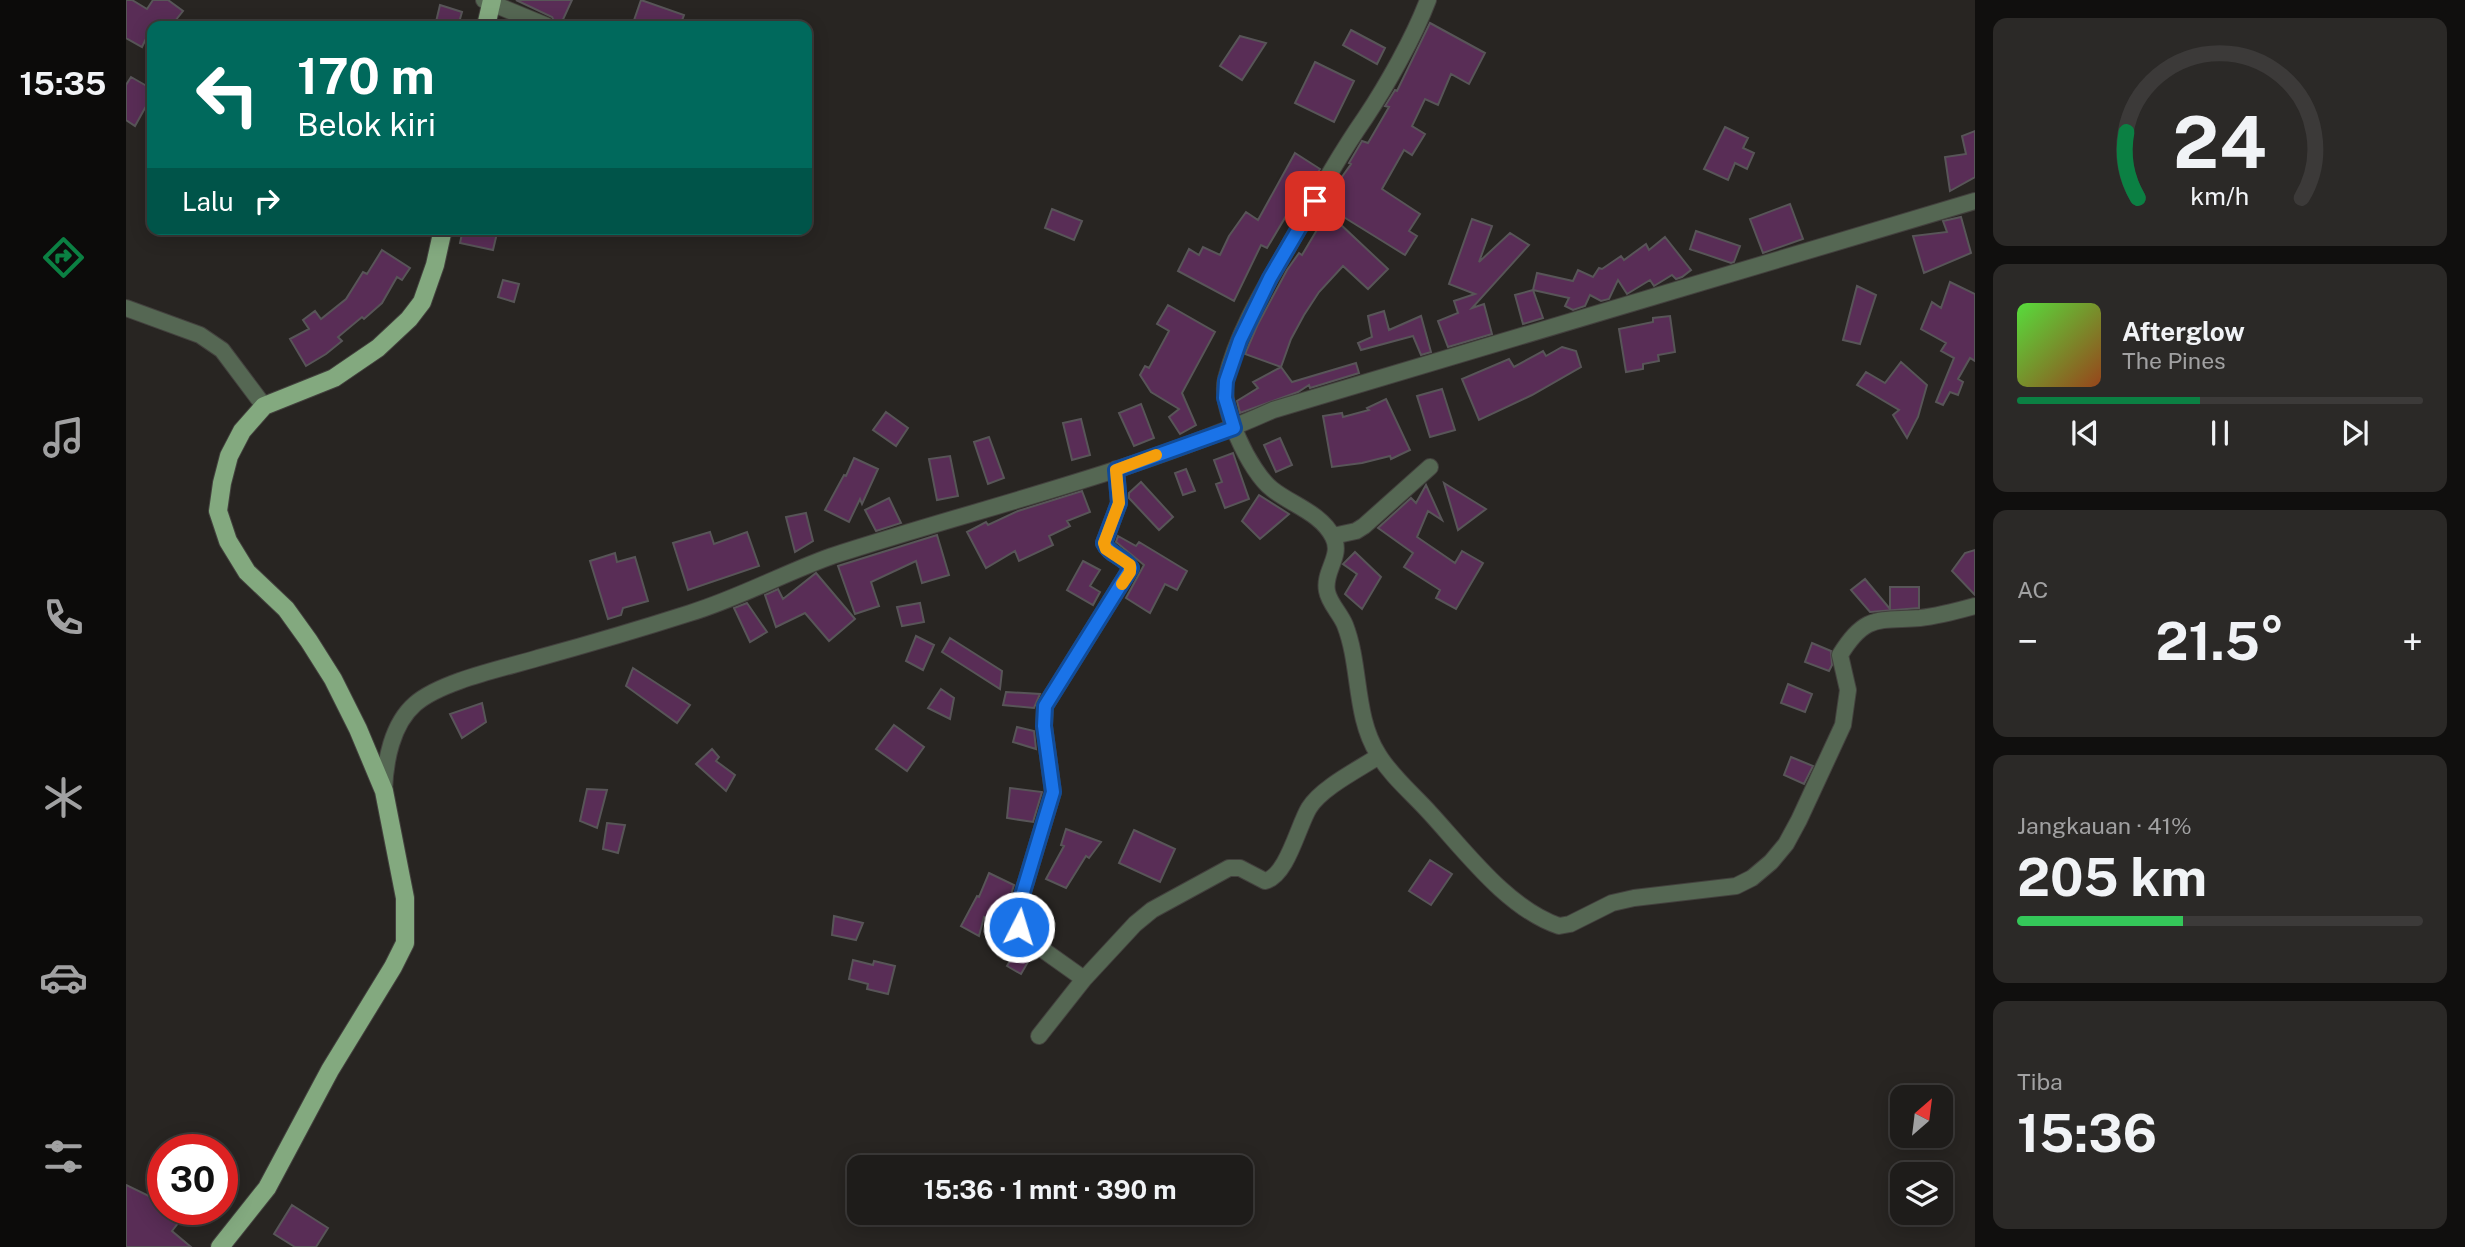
<!DOCTYPE html>
<html lang="id">
<head>
<meta charset="utf-8">
<style>
	body { margin:0; font-family:"Public Sans",sans-serif; background:#2b2927; color:#f1f3f6; height:100vh; display:flex; flex-direction:column; font-size:26px; white-space:nowrap }
	* { box-sizing:border-box; margin:0 }
	p { font-size:23px; color:#a1a1a2 }
	.icon { flex:none; width:38px; height:38px; fill:none; stroke:currentColor; stroke-width:2; stroke-linecap:round; stroke-linejoin:round }
	.map { position:relative; flex:1; overflow:hidden }
	.sheet { display:flex; flex-direction:column; gap:18px; padding:18px; background:#100f0e; width:490px }
	.sheet>* { flex:none }
	.banner { position:absolute; left:21px; top:21px; width:665px; height:214px; border-radius:14px; box-shadow:0 4px 18px #0003,0 0 0 2px #3c3a39; background:#00695c; color:#fff; overflow:hidden }
	.needle { width:46px; rotate:28deg }
	.controls { position:absolute; left:1764px; top:1085px; display:grid; gap:14px }
	.controls a { display:grid; place-items:center; width:63px; height:63px; border-radius:14px; background:#1e1c1a; box-shadow:0 4px 18px #0003,0 0 0 2px #3c3a39; font-size:35px }
	.speed { position:absolute; left:21px; top:1134px; display:flex; gap:14px; font-size:35px; font-weight:700; text-align:center }
	.speed>* { display:grid; place-content:center; width:91px; height:91px; border-radius:50%; background:#1e1c1a; box-shadow:0 4px 18px #0003,0 0 0 2px #3c3a39; line-height:1 }
	.speed .limit { border:10px solid #d22; background:#fff; color:#111 }
	.pin { position:absolute; display:grid; place-items:center; width:60px; height:60px; color:#fff; margin:-30px; border-radius:14px; box-shadow:0 4px 10px #0006 }
	.me { position:absolute; width:77px; margin:-38px; rotate:5deg; stroke-linejoin:round; filter:drop-shadow(0 0 5px #0008) }
	.turn { display:flex; align-items:center; gap:24px; height:147px; padding:0 35px; font-size:32px }
	.turn .icon { width:91px; height:91px; stroke-width:2.5 }
	.turn b { display:block; font-size:49px; line-height:60px }
	.then { display:flex; align-items:center; height:66px; padding:0 35px; background:#0003; gap:14px; font-size:26px }
	.big { font-size:52px; font-weight:700; line-height:1.1 }
	.sheet .card { flex:1; display:flex; flex-direction:column; justify-content:center; gap:10px; min-width:0; padding:0 24px; border-radius:14px; background:#2b2927 }
	.sheet .dial { align-items:center; gap:0 }
	.dial svg { height:182px; overflow:visible; fill:none; stroke:#3c3a39; stroke-width:7; stroke-linecap:round; text-anchor:middle }
	.dial text { fill:#f1f3f6; stroke:none }
	.song { display:flex; align-items:center; gap:21px }
	.cover { width:84px; height:84px; border-radius:10px; background:linear-gradient(135deg,hsl(110 70% 55%),hsl(20 70% 35%)) }
	.played { height:7px; border-radius:4px; background:linear-gradient(90deg,#0b8043 45%,#3c3a39 45%) }
	.keys { display:flex; justify-content:space-around; direction:ltr }
	.heat { display:flex; justify-content:space-between; align-items:center; font-size:38px; direction:ltr }
	.charge { height:10px; border-radius:5px; background:linear-gradient(90deg,#34c759 41%,#3c3a39 0) }
	.trip { position:absolute; left:721px; top:1155px; width:406px; height:70px; border-radius:14px; background:#1e1c1a; box-shadow:0 4px 18px #0003,0 0 0 2px #3c3a39; font-weight:700; line-height:70px; text-align:center }
	main { display:flex; flex:1; min-height:0 }
	.tabs { display:flex; flex-direction:column; width:126px; justify-content:space-around; align-items:center; background:#0c0b0a; color:#a1a1a2 }
	.tabs .icon { width:49px; height:49px }
	.tabs .on { color:#0b8043 }
	.tabs b { font-size:32px; color:#f1f3f6 }
	.map>svg:first-child { display:block }
</style>
</head>
<body>
<main>
<nav class="tabs">
<b>15:35</b>
<svg class="icon on" aria-label="directions" viewBox="0 0 24 24"><path d="M12 3l9 9-9 9-9-9zM9 14v-3h6M13 9l2 2-2 2"/></svg>
<svg class="icon" aria-label="music" viewBox="0 0 24 24"><path d="M9 18V5l10-2v13"/><circle cx="6" cy="18" r="3"/><circle cx="16" cy="16" r="3"/></svg>
<svg class="icon" aria-label="phone" viewBox="0 0 24 24"><path d="M5 4h4l2 5-3 2q2 4 5 5l2-3 5 2v4C11 20 4 13 5 4z"/></svg>
<svg class="icon" aria-label="climate" viewBox="0 0 24 24"><path d="M12 3v18M4 7l16 10M4 17L20 7"/></svg>
<svg class="icon" aria-label="car" viewBox="0 0 24 24"><path d="M5 17H2v-5l4-1 3-4h7l3 4 3 1v5h-3M9 17h6M6 11h13"/><circle cx="7" cy="17" r="2"/><circle cx="17" cy="17" r="2"/></svg>
<svg class="icon" aria-label="filters" viewBox="0 0 24 24"><path d="M4 7h16M4 17h16"/><circle cx="9" cy="7" r="2"/><circle cx="15" cy="17" r="2"/></svg>
</nav>
<div class="map">
<svg width="1849" height="1247" viewBox="0 0 1849 1247">
	<rect width="100%" height="100%" fill="#282522"/>
	<path fill="#592d56" stroke="#585558" stroke-width="2" d="M0,0H6L21,9L27,0H42L57,11L45,26H26L16,47L0,38Z
		M390,0H446L434,26H431L426,17Z
		M515,0L558,15L554,26H506Z
		M314,5L336,12L332,26H309Z
		M1304,23L1359,53L1343,84L1325,74L1312,105L1299,99L1286,126L1299,134L1286,155L1278,150L1256,189L1294,214L1283,231L1291,236L1279,255L1216,216L1212,222L1262,269L1242,289L1217,266L1193,292L1178,315L1165,339L1155,367L1119,354L1131,326L1161,270L1173,253L1176,255L1201,213L1197,210V206L1201,198L1225,164L1223,163L1236,141L1242,143L1263,107L1259,106L1269,90L1271,91Z
		M1225,30L1259,48L1251,64L1217,45Z
		M1114,36L1140,43L1116,80L1094,66Z
		M1189,62L1228,81L1208,122L1169,103Z
		M5,77L26,89V113L19,108L9,126L0,120V85Z
		M1599,127L1622,138L1617,148L1628,153L1621,169L1609,163L1602,180L1578,169Z
		M1849,131V177L1824,191L1819,157L1840,154L1836,136Z
		M1169,153L1194,169L1186,182L1182,179L1141,248L1135,245L1108,301L1052,271L1063,249L1073,255L1077,247L1094,255L1103,236L1120,212L1132,220Z
		M1664,204L1677,239L1637,253L1624,219Z
		M926,209L956,221L948,240L919,228Z
		M1835,217L1845,253L1798,273L1787,236L1821,232L1817,221Z
		M1346,219L1366,226L1353,262L1384,233L1403,245L1346,308L1358,304L1366,334L1322,347L1312,321L1332,313L1328,301L1349,294L1323,284Z
		M337,229L371,233L367,250L334,243Z
		M1570,231L1614,246L1608,262L1605,263L1564,249Z
		M1539,237L1565,270L1556,277L1550,279L1546,275L1528,286L1524,280L1501,294L1492,280L1483,299L1475,301L1464,295L1459,306L1447,310L1439,306L1443,298L1407,290L1411,273L1447,281L1452,270L1467,277L1473,268L1476,269L1495,256L1498,260L1520,244L1523,250Z
		M256,250L284,268L276,280L271,277L256,303L238,319L236,317L212,337L216,341L200,354L180,366L164,339L183,329L177,320L189,311L195,319L220,299L237,272L241,274Z
		M377,280L393,284L388,302L372,297Z
		M1824,282L1849,294V361L1844,358L1832,379L1837,382L1832,395L1824,392L1817,405L1810,402L1828,358L1815,351L1820,343L1795,329L1806,302L1815,308Z
		M1731,286L1750,295L1734,344L1717,340Z
		M1407,290L1417,318L1397,324L1389,295Z
		M1042,305L1089,332L1056,393L1070,425L1054,434L1043,417L1053,409L1025,392L1014,375L1019,366L1023,368L1043,331L1031,324Z
		M1258,311L1263,330L1295,316L1305,352L1295,355L1287,336L1235,350L1232,343L1246,337L1242,316Z
		M1544,316L1549,352L1532,355L1533,361L1517,364V369L1500,372L1493,329L1527,322V318Z
		M1436,347L1450,351L1455,367L1406,395L1353,420L1336,379L1383,359L1388,367L1417,351L1420,356Z
		M1775,362L1801,385L1792,417L1781,438L1767,415L1773,410L1731,385L1740,372L1759,383Z
		M1230,363L1233,373L1184,388L1183,385L1172,392L1114,413L1111,401L1132,388L1127,382L1155,367L1166,382Z
		M1316,389L1329,430L1304,437L1291,396Z
		M1260,399L1284,450L1265,459L1264,456L1236,463L1206,467L1197,416L1216,413L1217,417L1243,410L1241,408Z
		M1015,404L1028,438L1008,446L993,413Z
		M760,412L782,428L770,446L747,430Z
		M955,419L964,455L946,460L937,423Z
		M863,437L878,478L862,484L848,442Z
		M1154,438L1166,465L1150,472L1138,445Z
		M1107,453L1123,499L1099,508L1090,484L1096,482L1088,460Z
		M824,456L832,496L811,500L803,459Z
		M728,458L752,469L736,504L734,499L723,522L699,510L718,475L720,476Z
		M1060,469L1069,491L1057,495L1049,473Z
		M1015,482L1047,517L1033,530L1003,498V493Z
		M1318,483L1360,509L1332,530Z
		M1300,485L1316,520L1302,511L1291,537L1329,563L1336,551L1357,563L1330,609L1310,598L1314,590L1278,567L1287,553L1252,528L1285,498L1290,503Z
		M956,491L964,512L941,521L944,526L923,536L927,545L893,561L889,551L860,568L841,532L860,522L862,525L892,511Z
		M1133,495L1163,514L1134,539L1116,521Z
		M763,498L775,523L750,531L739,510Z
		M680,513L687,541L669,552L660,517Z
		M584,532L588,544L621,532L633,566L562,590L547,543Z
		M811,535L823,575L796,583L790,561L745,582L753,606L729,614L712,566Z
		M992,536L1010,546L1013,542L1061,571L1051,590L1039,584L1024,613L1000,598L1018,565L990,542Z
		M1849,550V595L1826,571L1839,553Z
		M1229,552L1255,577L1236,609L1219,594L1231,574L1217,564Z
		M489,553L491,562L509,557L522,601L497,608L495,615L482,619L464,561Z
		M957,561L974,570L964,586L974,592L967,605L941,590Z
		M690,573L729,619L703,641L679,613L650,627L639,595L652,589L657,599Z
		M1739,579L1764,609V587H1793V608L1744,612L1725,590Z
		M621,603L641,632L624,642L608,608Z
		M794,603L798,622L776,626L771,607Z
		M790,636L808,645L797,670L780,661Z
		M824,638L876,671L874,689L816,652Z
		M1686,643L1705,651L1706,665L1703,671L1679,662Z
		M507,668L564,705L551,723L500,686Z
		M1662,684L1686,694L1679,712L1655,703Z
		M815,689L828,698L824,719L802,708Z
		M880,692L914,694L908,708L877,705Z
		M356,703L360,722L336,738L324,714Z
		M768,725L798,747L781,771L750,749Z
		M891,727L908,731L910,749L887,742Z
		M586,749L593,757L590,761L609,775L600,791L570,764Z
		M1665,757L1687,766L1678,784L1658,775Z
		M884,788L916,792L907,822L881,818Z
		M461,789L481,790L471,828L454,821Z
		M481,823L499,825L492,853L477,849Z
		M940,829L975,842L963,858L960,856L940,888L920,879L938,846L935,845Z
		M1008,830L1049,849L1034,882L993,863Z
		M1304,860L1326,874L1305,905L1283,891Z
		M863,873L888,885L882,904L874,899L862,919L858,917L853,936L835,926L851,896L853,897Z
		M708,916L737,923L730,940L706,935Z
		M893,946L906,955L895,974L881,966Z
		M727,960L747,965L748,961L769,966L762,994L741,989L742,984L723,979Z
		M0,1185L27,1198L29,1196L37,1202V1209H46L56,1218L46,1231L65,1247H0Z
		M166,1205L202,1228L190,1247H169L148,1234Z"/>
	<g fill="none" stroke-linecap="round" stroke-linejoin="round">
		<g stroke="#43413e" stroke-width="18">
			<path id="minor" d="M358,0L421,26
				M1302,0C1288,37 1261,85 1239,118C1207,164 1181,214 1153,263C1132,299 1110,338 1100,379C1093,407 1124,472 1146,489C1166,505 1195,513 1207,537C1217,556 1197,571 1201,591C1203,603 1214,613 1219,625C1235,666 1228,716 1252,754C1265,776 1287,794 1304,813C1339,851 1382,909 1433,926L1444,924L1486,903L1508,898L1610,886L1626,878L1645,862L1660,844L1673,820L1717,725L1722,690L1714,655C1739,614 1752,621 1794,618C1813,616 1831,611 1849,606
				M0,308L74,335L96,350L138,406
				M1207,536L1230,531L1238,526L1304,467
				M258,791C259,761 266,724 289,704C315,681 379,668 412,658C463,644 514,629 564,613C613,598 658,573 706,556C853,508 1005,474 1147,410L1849,201
				M958,979L899,937L893,927L891,912L927,792L918,726L919,706L1005,568C999,557 983,555 978,543L993,503L990,469
				M913,1036L958,979L1009,924L1026,910L1103,868H1114L1139,881C1161,876 1172,826 1183,808C1195,788 1233,769 1253,756"/>
		</g>
		<g stroke="#43413e" stroke-width="20">
			<path id="primary" d="M360,26L366,0
				M94,1247L141,1188L204,1070L267,967L279,943V898L258,791L232,729L207,679L183,641L160,609L121,572L102,541L92,511L96,483L103,456L116,431L138,406L208,378L252,348L283,319L296,302L309,265L317,229"/>
		</g>
		<use href="#minor" stroke="#556753" stroke-width="16"/>
		<use href="#primary" stroke="#83a97f" stroke-width="18"/>
	</g>
	<g fill="none" stroke-linecap="round" stroke-linejoin="round">
		<g stroke="#114b97" stroke-width="18">
			<path id="route" d="M893,927L891,912L927,792L918,726L919,706L1005,568C999,557 983,555 978,543L993,503L990,470L1108,428L1099,398L1100,381L1114,340L1144,278L1189,201"/>
		</g>
		<use href="#route" stroke="#1a73e8" stroke-width="12"/>
		<path stroke="#f59e0b" stroke-width="12" d="M996,584L1004,572V565L980,549L978,543L993,503L990,470L1030,455"/>
	</g>
</svg>
<div class="controls">
<a><svg class="needle" viewBox="-14 -14 28 28"><path d="M0-13l5 13h-10z" fill="#e53935"/><path d="M0 13l5-13h-10z" fill="#a1a1a2"/></svg></a>
<a><svg class="icon" aria-label="layers" viewBox="0 0 24 24"><path d="M12 4l9 5-9 5-9-5zM3 14l9 5 9-5"/></svg></a>
</div>
<div class="speed"><div class="limit">30</div></div>
<div class="pin" style="left:1189px;top:201px;background:#d93025"><svg class="icon" aria-label="arrive" viewBox="0 0 24 24"><path d="M6 21V4h12l-3 4 3 4H6"/></svg></div>
<svg class="me" style="left:893px;top:927px" viewBox="-20 -20 40 40"><circle r="17" fill="#1a73e8" stroke="#fff" stroke-width="3"/><path d="M0-11L8 9 0 5-8 9z" fill="#fff"/></svg>
<div class="trip">15:36 · 1 mnt · 390 m</div>
<div class="banner">
<div class="turn"><svg class="icon" aria-label="left" viewBox="0 0 24 24"><path d="M17 20v-9H6M10 6l-5 5 5 5"/></svg><div><b>170 m</b>Belok kiri</div></div>
<div class="then">Lalu<svg class="icon" aria-label="right" viewBox="0 0 24 24"><path d="M7 20v-9h11M14 6l5 5-5 5"/></svg></div>
</div>
</div>
<section class="sheet">
<div class="card dial"><svg viewBox="0 0 100 80">
<path d="M14 69A42 42 0 1 1 86 69"/>
<path d="M14 69A42 42 0 0 1 9 40" stroke="#0b8043"/>
<text x="50" y="56" font-size="32" font-weight="700">24</text>
<text x="50" y="72" font-size="11">km/h</text>
</svg></div>
<div class="card">
<div class="song"><i class="cover"></i><div><b>Afterglow</b><p>The Pines</p></div></div>
<div class="played"></div>
<div class="keys"><svg class="icon" aria-label="previous" viewBox="0 0 24 24"><path d="M18 5L8 12l10 7zM5 5v14"/></svg><svg class="icon" aria-label="pause" viewBox="0 0 24 24"><path d="M8 5v14M16 5v14"/></svg><svg class="icon" aria-label="next" viewBox="0 0 24 24"><path d="M6 5l10 7-10 7zM19 5v14"/></svg></div>
</div>
<div class="card"><p>AC</p>
<div class="heat"><a>−</a><b class="big">21.5°</b><a>+</a></div>
</div>
<div class="card"><p>Jangkauan · 41%</p><b class="big">205 km</b><div class="charge"></div></div>
<div class="card"><p>Tiba</p><b class="big">15:36</b></div>
</section>
</main>
</body>
</html>
